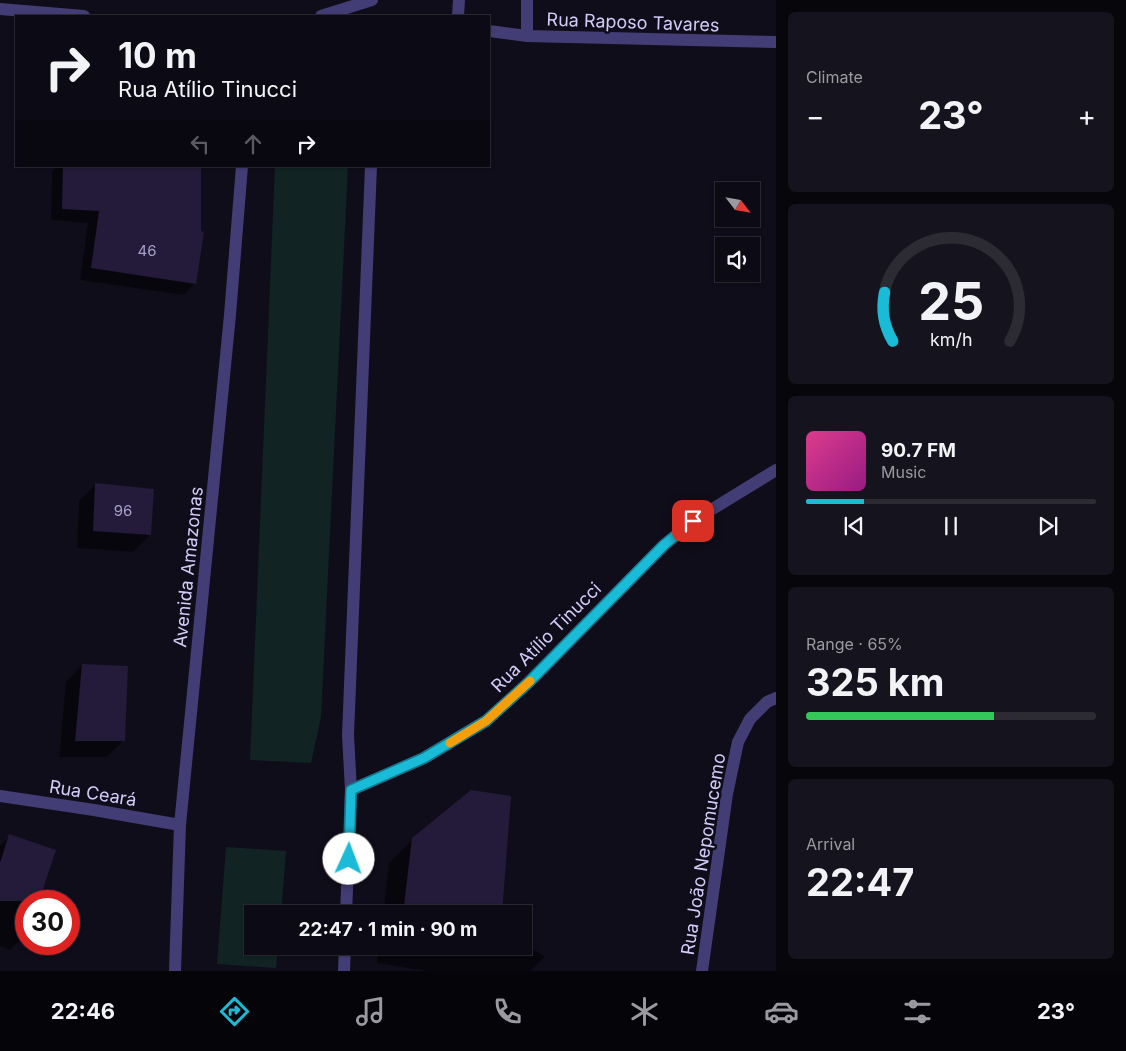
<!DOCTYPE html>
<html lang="en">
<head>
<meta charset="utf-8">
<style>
	body { margin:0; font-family:Inter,sans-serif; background:#15131d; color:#f1f3f6; height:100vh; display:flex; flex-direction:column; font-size:19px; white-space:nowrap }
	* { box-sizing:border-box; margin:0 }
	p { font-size:16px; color:#9a9aa0 }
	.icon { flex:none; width:28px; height:28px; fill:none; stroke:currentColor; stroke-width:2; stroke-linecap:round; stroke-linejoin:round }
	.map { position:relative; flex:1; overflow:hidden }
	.details { display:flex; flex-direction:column; gap:12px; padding:12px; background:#07060b; width:350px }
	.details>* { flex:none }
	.hud { position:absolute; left:15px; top:15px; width:475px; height:152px; border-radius:0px; box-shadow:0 1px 4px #0004,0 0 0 1px #2c2b34; background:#0c0a14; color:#f1f3f6; overflow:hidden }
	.needle { width:32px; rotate:121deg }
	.buttons { position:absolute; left:715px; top:182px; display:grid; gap:10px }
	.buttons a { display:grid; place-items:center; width:45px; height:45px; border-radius:0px; background:#0c0a14; box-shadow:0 1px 4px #0004,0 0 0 1px #2c2b34; font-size:25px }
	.speed { position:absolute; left:15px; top:890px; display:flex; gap:10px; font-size:25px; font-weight:700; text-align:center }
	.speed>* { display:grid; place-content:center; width:65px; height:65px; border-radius:50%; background:#0c0a14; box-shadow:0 1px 4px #0004,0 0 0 1px #2c2b34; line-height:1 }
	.speed .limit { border:8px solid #d22; background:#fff; color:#111 }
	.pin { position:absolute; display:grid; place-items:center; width:42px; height:42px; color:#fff; margin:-21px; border-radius:10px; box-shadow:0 2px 8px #0006 }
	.me { position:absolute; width:55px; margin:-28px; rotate:2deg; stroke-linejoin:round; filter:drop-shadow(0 0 4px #0008) }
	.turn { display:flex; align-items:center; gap:18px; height:105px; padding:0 20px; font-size:22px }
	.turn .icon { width:65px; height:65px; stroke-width:2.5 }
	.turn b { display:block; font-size:35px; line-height:42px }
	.lanes { display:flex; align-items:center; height:48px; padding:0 20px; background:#0003; justify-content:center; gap:25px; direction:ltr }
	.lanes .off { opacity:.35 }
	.big { font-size:38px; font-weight:700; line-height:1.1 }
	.details .card { flex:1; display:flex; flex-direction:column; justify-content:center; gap:8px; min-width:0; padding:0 18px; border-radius:8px; background:#15131d }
	.details .dial { align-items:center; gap:0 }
	.dial svg { height:130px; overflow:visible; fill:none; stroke:#2c2b34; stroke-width:7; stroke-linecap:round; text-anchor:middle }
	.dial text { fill:#f1f3f6; stroke:none }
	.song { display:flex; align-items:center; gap:15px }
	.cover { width:60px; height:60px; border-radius:8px; background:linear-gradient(135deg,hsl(330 70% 55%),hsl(310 70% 35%)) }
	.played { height:5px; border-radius:2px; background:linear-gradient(90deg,#1abbd7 20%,#2c2b34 20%) }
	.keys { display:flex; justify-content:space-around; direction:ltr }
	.heat { display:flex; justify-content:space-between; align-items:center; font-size:28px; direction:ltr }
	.charge { height:8px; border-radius:4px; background:linear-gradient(90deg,#34c759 65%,#2c2b34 0) }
	.trip { position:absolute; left:244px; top:905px; width:288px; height:50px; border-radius:0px; background:#0c0a14; box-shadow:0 1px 4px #0004,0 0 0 1px #2c2b34; font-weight:700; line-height:50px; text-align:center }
	.tab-bar { display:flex; height:80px; justify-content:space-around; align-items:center; background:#050408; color:#9a9aa0 }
	.tab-bar .icon { width:35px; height:35px }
	.tab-bar .on { color:#1abbd7 }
	.tab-bar b { font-size:22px; color:#f1f3f6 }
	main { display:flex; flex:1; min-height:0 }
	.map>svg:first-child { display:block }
</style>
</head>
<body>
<main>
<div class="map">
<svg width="776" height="971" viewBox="0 0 776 971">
	<rect width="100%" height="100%" fill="#100d1a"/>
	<path fill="#112323" d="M275,166H348L321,717L311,763L250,760Z
		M226,847L286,851L281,914H252V946H278L276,968L217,964Z"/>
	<path fill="#0007" d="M58,166H200L195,283L183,295L80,280L88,223L51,220L52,172Z
		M96,484L150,535L133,552L77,548L79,501Z
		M82,665L124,740L107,757H59L66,682Z
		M10,836L54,850L38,901H26V934L10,950L0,946V846Z
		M413,839L501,914H383L389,863Z
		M522,944L545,956L530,971H427L377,963L379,946H522Z"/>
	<path fill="#231b39" d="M63,166H201V231L204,232L196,284L91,268L99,211L62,209Z
		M95,483L154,489L151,535L93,531Z
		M82,664L128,666L125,741H75Z
		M471,790L511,796L502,914H403L412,838Z
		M9,834L56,850L39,901H0V863Z
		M442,946H500L499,955Z"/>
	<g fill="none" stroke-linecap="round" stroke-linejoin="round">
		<path stroke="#423d74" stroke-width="12" d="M527,0V36
			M0,9L84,16
			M321,16L372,0
			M458,16L459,0
			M489,31L527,36L776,42
			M351,790L424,758L486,721L529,682L664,545L693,521L776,470
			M0,796L94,810L180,825
			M346,914L351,790L348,735L371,166
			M175,971L180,825L230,315L242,166
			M344,971L345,946
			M702,971L727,794L738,742L750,719L767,702L776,698"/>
	</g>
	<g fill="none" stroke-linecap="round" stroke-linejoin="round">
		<g stroke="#117a8c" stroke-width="12">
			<path id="route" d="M349,859L351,790L424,758L486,721L529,682L664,545L693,521"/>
		</g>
		<use href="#route" stroke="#1abbd7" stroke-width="9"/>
		<path stroke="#f59e0b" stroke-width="9" d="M450,743L486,721L530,681"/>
	</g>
	<g text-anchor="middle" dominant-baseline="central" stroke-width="5" stroke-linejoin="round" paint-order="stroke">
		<g font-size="15" fill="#a7a0c9">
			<text x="147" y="250">46</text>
			<text x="123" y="510">96</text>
		</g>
		<g font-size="18" fill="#d3ccf9" stroke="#100d1a">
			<text transform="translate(633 22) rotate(2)">Rua Raposo Tavares</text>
			<text transform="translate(188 567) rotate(-84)">Avenida Amazonas</text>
			<text transform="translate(546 637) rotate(-45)">Rua Atílio Tinucci</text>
			<text transform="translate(93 793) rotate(9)">Rua Ceará</text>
			<text transform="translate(703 854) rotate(-81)">Rua João Nepomucemo</text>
		</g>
	</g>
</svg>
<div class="buttons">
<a><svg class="needle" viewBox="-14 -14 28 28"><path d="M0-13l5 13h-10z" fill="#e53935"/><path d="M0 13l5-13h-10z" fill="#9a9aa0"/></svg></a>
<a><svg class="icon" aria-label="sound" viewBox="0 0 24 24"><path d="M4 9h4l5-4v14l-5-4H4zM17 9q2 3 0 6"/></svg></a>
</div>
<div class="speed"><div class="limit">30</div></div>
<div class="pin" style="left:693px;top:521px;background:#d93025"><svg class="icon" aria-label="arrive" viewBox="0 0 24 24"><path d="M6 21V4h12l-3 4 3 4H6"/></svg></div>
<svg class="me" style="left:349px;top:859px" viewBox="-20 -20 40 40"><circle r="19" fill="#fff"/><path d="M0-13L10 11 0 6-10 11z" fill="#1abbd7"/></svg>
<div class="trip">22:47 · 1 min · 90 m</div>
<div class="hud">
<div class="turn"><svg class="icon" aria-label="right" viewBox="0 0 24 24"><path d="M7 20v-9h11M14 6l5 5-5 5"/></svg><div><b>10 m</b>Rua Atílio Tinucci</div></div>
<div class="lanes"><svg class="icon off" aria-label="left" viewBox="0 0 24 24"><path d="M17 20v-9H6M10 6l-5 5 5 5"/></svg><svg class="icon off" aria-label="ahead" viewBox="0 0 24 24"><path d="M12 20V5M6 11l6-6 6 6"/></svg><svg class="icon" aria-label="right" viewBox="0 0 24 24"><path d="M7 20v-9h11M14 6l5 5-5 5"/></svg></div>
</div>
</div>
<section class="details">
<div class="card"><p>Climate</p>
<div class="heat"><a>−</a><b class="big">23°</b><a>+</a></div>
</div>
<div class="card dial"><svg viewBox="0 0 100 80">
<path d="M14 69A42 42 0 1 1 86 69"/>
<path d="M14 69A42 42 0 0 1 9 39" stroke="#1abbd7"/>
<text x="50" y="56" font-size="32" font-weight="700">25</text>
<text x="50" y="72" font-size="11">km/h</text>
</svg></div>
<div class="card">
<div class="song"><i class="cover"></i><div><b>90.7 FM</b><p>Music</p></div></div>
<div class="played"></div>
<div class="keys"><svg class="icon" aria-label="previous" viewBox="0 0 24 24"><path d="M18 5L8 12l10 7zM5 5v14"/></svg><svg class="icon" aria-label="pause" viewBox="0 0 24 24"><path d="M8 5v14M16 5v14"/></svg><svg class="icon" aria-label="next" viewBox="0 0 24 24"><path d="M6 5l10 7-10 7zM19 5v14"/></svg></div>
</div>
<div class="card"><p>Range · 65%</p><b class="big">325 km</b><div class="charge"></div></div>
<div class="card"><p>Arrival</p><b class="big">22:47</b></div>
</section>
</main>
<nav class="tab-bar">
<b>22:46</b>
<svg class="icon on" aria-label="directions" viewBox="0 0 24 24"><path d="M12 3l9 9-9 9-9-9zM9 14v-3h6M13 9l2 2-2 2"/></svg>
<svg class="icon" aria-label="music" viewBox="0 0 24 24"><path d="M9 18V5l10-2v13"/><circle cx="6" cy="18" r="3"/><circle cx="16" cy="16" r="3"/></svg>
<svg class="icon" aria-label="phone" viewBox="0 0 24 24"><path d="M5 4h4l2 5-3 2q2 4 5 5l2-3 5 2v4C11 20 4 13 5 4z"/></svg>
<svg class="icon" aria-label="climate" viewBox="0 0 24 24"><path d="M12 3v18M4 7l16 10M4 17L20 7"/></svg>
<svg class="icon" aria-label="car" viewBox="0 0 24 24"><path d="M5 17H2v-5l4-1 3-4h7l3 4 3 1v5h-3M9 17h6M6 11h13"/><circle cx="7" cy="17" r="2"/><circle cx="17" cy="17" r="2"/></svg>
<svg class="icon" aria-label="filters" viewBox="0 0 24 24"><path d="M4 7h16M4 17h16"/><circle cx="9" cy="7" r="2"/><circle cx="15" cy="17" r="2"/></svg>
<b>23°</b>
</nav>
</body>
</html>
